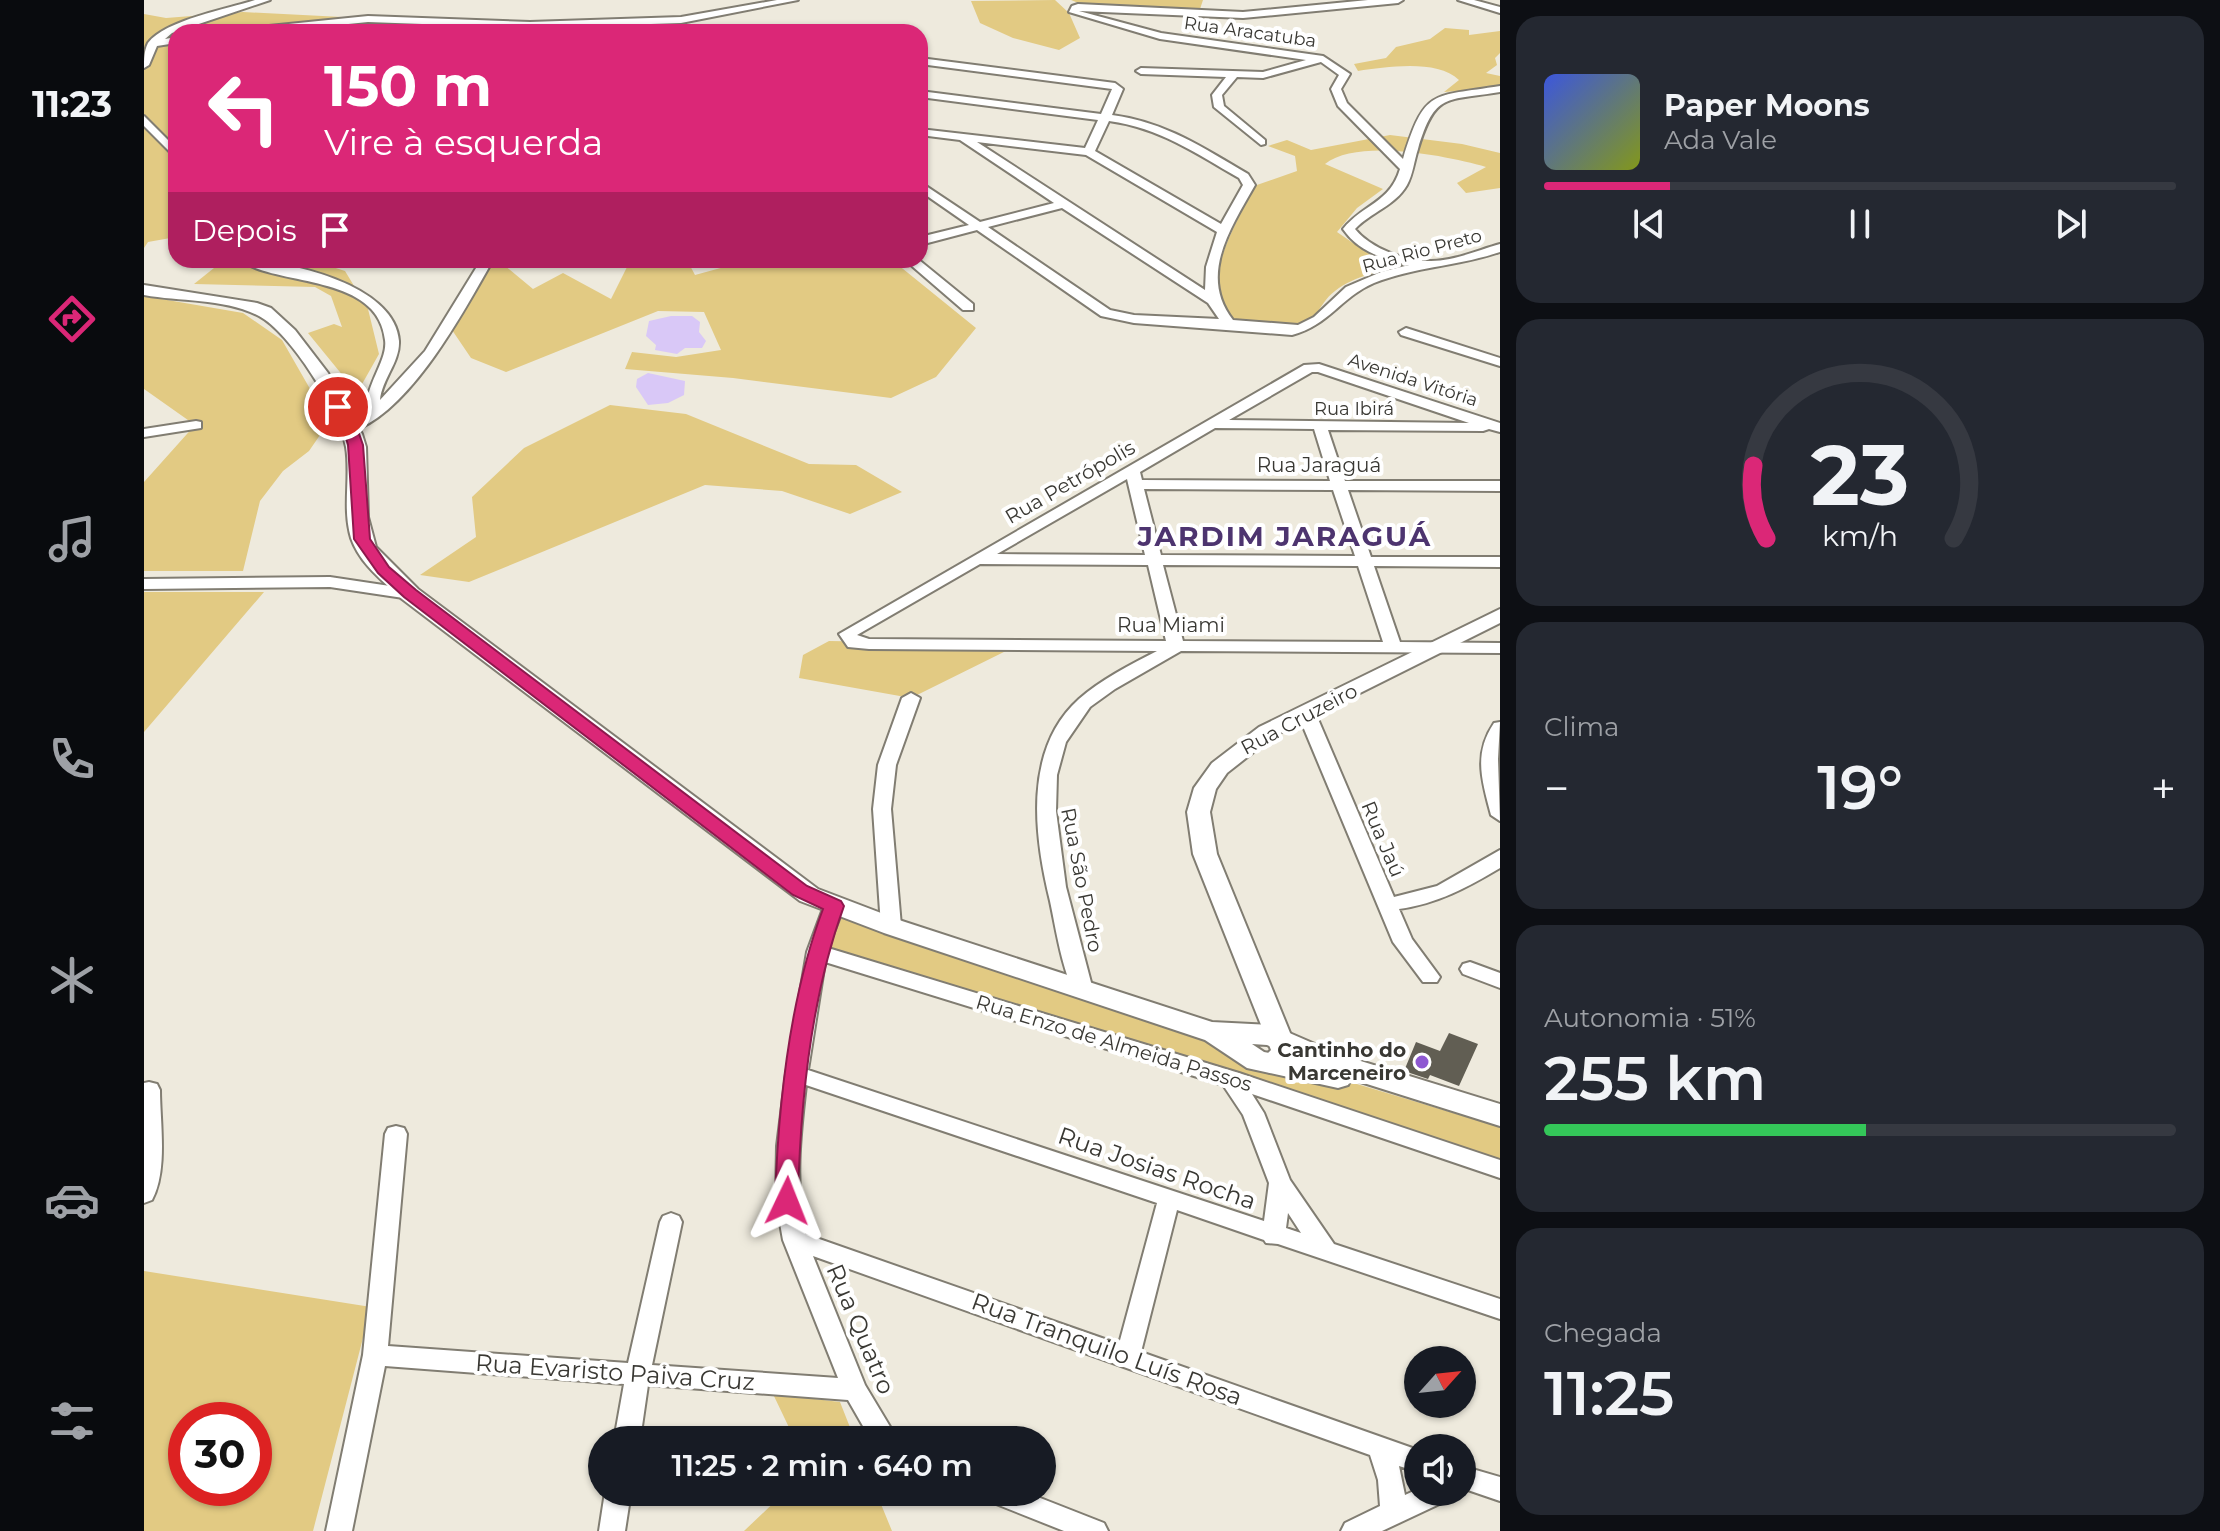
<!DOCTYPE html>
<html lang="pt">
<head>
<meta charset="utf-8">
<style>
	body { margin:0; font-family:Montserrat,sans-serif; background:#242831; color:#f1f3f6; height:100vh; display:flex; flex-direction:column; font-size:30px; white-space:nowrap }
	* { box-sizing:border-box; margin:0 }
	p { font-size:26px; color:#9ea1a6 }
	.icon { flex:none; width:44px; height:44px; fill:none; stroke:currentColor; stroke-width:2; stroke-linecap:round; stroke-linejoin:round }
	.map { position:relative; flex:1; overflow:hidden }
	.panel { display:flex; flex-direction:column; gap:16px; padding:16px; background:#0d0f14; width:720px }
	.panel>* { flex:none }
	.banner { position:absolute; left:24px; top:24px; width:760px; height:244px; border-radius:24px; box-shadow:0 2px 6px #0004; background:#db2777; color:#fff; overflow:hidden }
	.needle { width:52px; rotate:63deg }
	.tools { position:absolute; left:1260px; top:1346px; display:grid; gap:16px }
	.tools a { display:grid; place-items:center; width:72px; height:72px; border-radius:50%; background:#171b24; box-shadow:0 2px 6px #0004; font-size:40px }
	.speed { position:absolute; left:24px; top:1402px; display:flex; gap:16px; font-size:40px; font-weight:700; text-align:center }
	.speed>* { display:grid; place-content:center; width:104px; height:104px; border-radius:50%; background:#171b24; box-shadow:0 2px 6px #0004; line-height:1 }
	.speed .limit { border:12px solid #d22; background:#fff; color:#111 }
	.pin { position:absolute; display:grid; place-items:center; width:68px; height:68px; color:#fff; margin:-34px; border:4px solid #fff; border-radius:50%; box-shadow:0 2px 8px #0007 }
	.me { position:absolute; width:88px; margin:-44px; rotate:2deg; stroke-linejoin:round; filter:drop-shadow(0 0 6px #0008) }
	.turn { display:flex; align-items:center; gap:28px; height:168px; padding:0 24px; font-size:36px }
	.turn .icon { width:104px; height:104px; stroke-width:2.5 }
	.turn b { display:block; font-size:56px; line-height:68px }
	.then { display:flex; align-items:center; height:76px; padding:0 24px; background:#0003; gap:16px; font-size:30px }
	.big { font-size:60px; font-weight:600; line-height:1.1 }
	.panel .card { flex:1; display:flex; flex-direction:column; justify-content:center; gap:12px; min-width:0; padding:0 28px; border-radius:24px; background:#242831 }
	.panel .dial { align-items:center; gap:0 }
	.dial svg { height:208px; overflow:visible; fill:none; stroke:#363941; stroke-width:7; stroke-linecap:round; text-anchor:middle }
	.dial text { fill:#f1f3f6; stroke:none }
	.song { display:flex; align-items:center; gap:24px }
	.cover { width:96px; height:96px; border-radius:12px; background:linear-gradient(135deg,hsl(230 70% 55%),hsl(70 70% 35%)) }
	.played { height:8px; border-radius:4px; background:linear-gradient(90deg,#db2777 20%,#363941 20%) }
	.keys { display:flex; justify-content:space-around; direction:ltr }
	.heat { display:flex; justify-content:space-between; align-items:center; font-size:44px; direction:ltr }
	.charge { height:12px; border-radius:6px; background:linear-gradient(90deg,#34c759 51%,#363941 0) }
	.trip { position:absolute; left:444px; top:1426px; width:468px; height:80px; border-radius:40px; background:#171b24; box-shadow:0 2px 6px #0004; font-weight:600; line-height:80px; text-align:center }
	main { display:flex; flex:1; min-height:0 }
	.menu { display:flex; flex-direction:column; width:144px; justify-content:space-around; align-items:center; background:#090b0e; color:#9ea1a6 }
	.menu .icon { width:56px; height:56px }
	.menu .active { color:#db2777 }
	.menu b { font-size:36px; color:#f1f3f6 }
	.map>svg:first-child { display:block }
</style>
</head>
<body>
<main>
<nav class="menu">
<b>11:23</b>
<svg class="icon active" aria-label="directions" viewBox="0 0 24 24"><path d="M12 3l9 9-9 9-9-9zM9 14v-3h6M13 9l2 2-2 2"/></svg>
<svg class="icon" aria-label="music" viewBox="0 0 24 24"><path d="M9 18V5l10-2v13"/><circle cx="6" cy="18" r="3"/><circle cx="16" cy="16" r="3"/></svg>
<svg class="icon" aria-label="phone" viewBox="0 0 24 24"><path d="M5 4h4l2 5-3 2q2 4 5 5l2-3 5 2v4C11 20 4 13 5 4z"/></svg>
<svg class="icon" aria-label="climate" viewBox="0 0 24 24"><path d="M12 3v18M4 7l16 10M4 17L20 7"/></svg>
<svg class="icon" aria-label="car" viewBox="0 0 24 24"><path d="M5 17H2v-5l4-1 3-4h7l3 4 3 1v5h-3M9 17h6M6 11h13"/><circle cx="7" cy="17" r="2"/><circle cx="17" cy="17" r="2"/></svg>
<svg class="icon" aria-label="filters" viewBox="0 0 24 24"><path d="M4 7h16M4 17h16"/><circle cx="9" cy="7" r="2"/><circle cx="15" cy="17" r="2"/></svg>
</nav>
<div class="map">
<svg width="1356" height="1531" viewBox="0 0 1356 1531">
	<rect width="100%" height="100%" fill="#eeeadd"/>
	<path fill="#e2ca83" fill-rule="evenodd" d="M911,0L925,13L936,38L915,50L869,38L836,23L827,1Z
		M927,0H1059L1055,12L937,4Z
		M99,12L198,17L272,32H32V237L4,242L0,248V14L22,18Z
		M1301,28L1325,30V35L1356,31V53L1351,58L1353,65L1342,73L1356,76V88L1300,92L1315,80C1293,59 1243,67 1214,71L1210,64L1242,58L1252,47L1286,39Z
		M1246,135L1318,144L1356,153V188L1322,193L1313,183L1342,167C1303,156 1214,138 1181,164L1239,189L1213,208L1193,232L1222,252L1260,265C1237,271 1210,276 1191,291C1172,305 1175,326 1145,328C1128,329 1107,323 1090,321C1085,316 1077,307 1075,301C1064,266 1097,216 1110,186L1153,171L1151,156L1124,146L1143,140L1167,150Z
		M75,260H167L201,271L224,309L235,354L213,393L164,333L190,324L198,327L187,296L171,287L50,284L70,268Z
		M348,260H354L389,289L419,273L467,299L483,267L478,260H543L551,275L595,263L593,260H748L832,328L792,377L747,398L589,378L481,369L488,352L532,357L577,350L560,312L514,311L362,372L327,358L308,330Z
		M0,296L99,313L138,340L185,422L165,451L139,471L116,501L99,571H0V482L51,425L0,389Z
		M466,405L542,414L665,464L712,465L758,492L706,514L638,491L561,485L325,582L276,575L332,537L328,497L380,448Z
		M0,592H120L0,732Z
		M685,641L876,644L767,698L655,678L659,655Z
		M691,909L1153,1066L1356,1127V1167L678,949Z
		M0,1271L227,1307L169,1531H0ZM42,1420H110V1488H42Z
		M629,1394L696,1402L711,1440H651Z
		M641,1492H732L748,1531H600Z"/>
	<path fill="#d9c8f7" d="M527,316H548L556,322L555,332L562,341L558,348H541L533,354L511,350L512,345L502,336L505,321Z
		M504,373L541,381L540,395L524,403L504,405L492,387L493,379Z"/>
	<path fill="#615e53" d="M1305,1033L1334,1044L1315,1086L1286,1075L1284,1079L1260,1071L1272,1042L1296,1051Z"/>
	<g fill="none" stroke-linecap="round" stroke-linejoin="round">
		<g stroke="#817d72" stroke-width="4">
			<path id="minor" d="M111,0H126L28,33L21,39L32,37V43L13,46L5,65L0,68C0,59 0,51 4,43C21,20 84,9 111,0Z
				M633,0H654L537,23L386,28L224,22L126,32H91L96,29L224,16L386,22L537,17Z
				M1224,0H1259L1254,3L1099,18L935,11L1017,33L1179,56L1206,74L1197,89L1203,103L1259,159C1281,88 1287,97 1356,86V92C1302,101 1291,92 1274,149C1270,161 1269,174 1263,185C1251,206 1227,212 1211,229C1227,249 1262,261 1287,261C1310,261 1334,250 1356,244V252C1315,266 1270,267 1230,283C1197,297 1184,326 1148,335L990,323L957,316L833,230L776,245V237L825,225L776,191V182L836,222L910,203L816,140L776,135V129L941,148L954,120L776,97V91L957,114L968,89L776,64V58L971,83L979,89L968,115C1021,122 1058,147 1104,174L1111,185C1087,228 1054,275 1089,320L1154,325L1170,317L1202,287L1237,272L1265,265C1239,259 1215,252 1199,229C1219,204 1246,203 1256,169L1194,106L1187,89L1195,75L1177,62L1119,78L1093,77L1078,95L1080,106L1121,140V144L1117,145L1070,107L1068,95L1082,77L997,74L992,71L997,68L1119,72L1162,60L1016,39L925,12L928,6L934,4L1099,12ZM965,121C1016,128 1051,153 1095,178L1099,185L1077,224L951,151ZM833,142L942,155L1073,232L1062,267L1061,290ZM918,208L1064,303L1075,319L990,315L966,310L844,227Z
				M1314,0H1330L1356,7V13Z
				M0,116L32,148V158L0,126Z
				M96,260C142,260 251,284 255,341C256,362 238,379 236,400L281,351L337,260H349C319,313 265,414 206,432L199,428L222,411C222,383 244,360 241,340C234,273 132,287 96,260Z
				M761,260H775L829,304V310H819Z
				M1262,328L1356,358V366L1257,335L1255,332Z
				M1175,364L1356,423V432L1345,429L1339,431L1184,430L1201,481H1356V491L1204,490L1227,557H1356V567L1230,566L1256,642L1356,643V653L1037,651L971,689L946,707L922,742L913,775L912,811L922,887L949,990L946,995H932C918,971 912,929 906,901C890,836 879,749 935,699C958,679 986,665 1013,651L725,649L704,647L695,634L1160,365ZM1168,372H1174L1325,423L1085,420ZM1071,428L1170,429L1186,481L998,480L996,472ZM983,479L1001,555L853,554ZM1000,489L1189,490L1211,556L1017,555ZM836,564L1004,565L1022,641L725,639L713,635ZM1019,565L1214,566L1239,642L1039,641Z
				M52,421L57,422V428L0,437V429Z
				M186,577L266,589L274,594L266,599L186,587L0,589V579Z
				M767,693L776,698L752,765L747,809L757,926L754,931H740L737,926L729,809L734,765L758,698Z
				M1162,707L1171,712L1250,897L1293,886L1356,850V868C1324,887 1293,904 1255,909L1268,939L1296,977L1293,982H1279L1249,942L1153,712Z
				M1356,722L1354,759L1356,821L1347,815C1338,781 1329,754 1350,723Z
				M690,899L697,901L700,906L684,948L1095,1073L1356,1160V1178L1108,1094L1120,1113L1146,1180L1190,1244L1356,1299V1319L1134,1244L1122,1243L1120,1240L1033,1210L997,1352L1274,1450V1472L1255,1466L1261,1495L1274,1489V1492H1308L1304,1500L1238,1531H1197L1201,1523L1236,1506L1234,1480L1226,1455L669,1256L721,1385L754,1440H727L704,1400L504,1385L496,1440H470L480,1384L241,1366L208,1531H182L219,1355L241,1134L244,1128L252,1126L260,1128L263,1134L244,1346L484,1363L516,1222L519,1216L527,1213L535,1216L538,1222L508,1365L694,1378L639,1240L632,1201L633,1146L642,1074L663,952L680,906L683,901ZM681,962L1079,1085L1099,1115L1125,1183L1120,1221L664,1070ZM662,1085L1013,1203L975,1344L661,1234C651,1184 656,1136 662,1085ZM1144,1213L1157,1233L1142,1228Z
				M1326,962L1356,973V988L1319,974L1316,969L1319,964Z
				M5,1082L13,1084L16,1090C16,1123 24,1170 8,1200L0,1203V1083Z
				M1318,1466L1356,1477V1501L1318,1488Z
				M461,1492H487L481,1531H455Z
				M838,1492H881L960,1523L964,1531H920L842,1500Z"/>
		</g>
		<g stroke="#817d72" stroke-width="4">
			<path id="tertiary" d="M1356,609V623L1130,736L1083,773L1072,789L1066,812L1073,854L1153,1050L1146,1065L1127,1073L1118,1070L1114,1063L1127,1050L1049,854L1043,812L1050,788L1068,763L1115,727Z"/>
		</g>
		<g stroke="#817d72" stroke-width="4">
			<path id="secondary" d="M0,285L113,303L127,308L151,330L184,373L218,434L222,447L224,517L232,547L274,589L674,889L758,921L1068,1022L1127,1025L1194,1054L1356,1104V1126L1207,1079L1204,1085L1194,1088L1103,1068L1061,1040L740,933L656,901L258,599C239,581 216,564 207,538C198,508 207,477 202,447C196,412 146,332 115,316C81,298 36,302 0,295ZM1108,1044L1123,1045L1152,1058L1120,1052Z"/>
		</g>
		<use href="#minor" fill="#fff" fill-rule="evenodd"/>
		<use href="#tertiary" fill="#fff" fill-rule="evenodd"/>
		<use href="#secondary" fill="#fff" fill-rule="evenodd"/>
	</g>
	<path fill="#db2777" stroke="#8e194d" stroke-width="2" d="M194,403L199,404L213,428L219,445L226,539L245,567L272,590L663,886L697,901L700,906C667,996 656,1105 654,1201L651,1208L643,1210L634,1208L631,1201C634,1108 646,996 679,909L649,895L260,597L234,573L210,539L204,445L199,428L186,407Z"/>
	<circle fill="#8e58d1" stroke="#fff" stroke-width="3" cx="1278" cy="1062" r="8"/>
	<g text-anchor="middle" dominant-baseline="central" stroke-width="8" stroke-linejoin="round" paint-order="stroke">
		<g font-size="18" fill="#393833" stroke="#fff">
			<text transform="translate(1106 32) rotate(8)">Rua Aracatuba</text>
			<text transform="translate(1278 251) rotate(-15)">Rua Rio Preto</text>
			<text transform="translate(1269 380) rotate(18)">Avenida Vitória</text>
			<text x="1210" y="409">Rua Ibirá</text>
		</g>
		<g font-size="20" fill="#393833" stroke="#fff">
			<text x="1175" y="465">Rua Jaraguá</text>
			<text transform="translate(926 482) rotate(-30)">Rua Petrópolis</text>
			<text x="1027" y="625">Rua Miami</text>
			<text transform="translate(1155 719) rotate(-28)">Rua Cruzeiro</text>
			<text transform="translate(1239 839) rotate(67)">Rua Jaú</text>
			<text transform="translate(938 880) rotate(79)">Rua São Pedro</text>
			<text transform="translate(970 1043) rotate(17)">Rua Enzo de Almeida Passos</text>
		</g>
		<g font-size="20" font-weight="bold" fill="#393833" stroke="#fff" text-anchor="end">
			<text x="1262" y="1050">Cantinho do<tspan x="1262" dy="23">Marceneiro</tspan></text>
		</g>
		<g font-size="24" fill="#393833" stroke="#fff">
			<text transform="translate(1013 1168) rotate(19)">Rua Josias Rocha</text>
			<text transform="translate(717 1329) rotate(67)">Rua Quatro</text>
			<text transform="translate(963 1349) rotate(20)">Rua Tranquilo Luís Rosa</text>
			<text transform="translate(471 1372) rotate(4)">Rua Evaristo Paiva Cruz</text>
		</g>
		<g font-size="28" font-weight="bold" letter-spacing="2" fill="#4d346f" stroke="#fff">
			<text x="1141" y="536">JARDIM JARAGUÁ</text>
		</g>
	</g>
</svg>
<div class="tools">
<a><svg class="needle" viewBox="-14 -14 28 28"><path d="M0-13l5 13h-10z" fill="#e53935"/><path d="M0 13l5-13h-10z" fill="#9ea1a6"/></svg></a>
<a><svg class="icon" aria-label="sound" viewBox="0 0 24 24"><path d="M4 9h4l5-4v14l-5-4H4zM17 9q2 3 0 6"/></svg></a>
</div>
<div class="speed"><div class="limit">30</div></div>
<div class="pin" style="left:194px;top:407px;background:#d93025"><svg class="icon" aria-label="arrive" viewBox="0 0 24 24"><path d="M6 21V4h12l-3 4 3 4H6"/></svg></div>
<svg class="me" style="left:643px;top:1201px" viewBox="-20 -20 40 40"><path d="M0-17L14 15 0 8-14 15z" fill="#db2777" stroke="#fff" stroke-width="4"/></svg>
<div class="trip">11:25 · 2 min · 640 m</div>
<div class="banner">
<div class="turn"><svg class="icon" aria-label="left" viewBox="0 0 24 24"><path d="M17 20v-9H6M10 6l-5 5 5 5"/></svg><div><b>150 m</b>Vire à esquerda</div></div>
<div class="then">Depois<svg class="icon" aria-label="arrive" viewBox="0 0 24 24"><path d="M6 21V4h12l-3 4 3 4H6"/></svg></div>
</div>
</div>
<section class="panel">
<div class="card">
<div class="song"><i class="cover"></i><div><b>Paper Moons</b><p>Ada Vale</p></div></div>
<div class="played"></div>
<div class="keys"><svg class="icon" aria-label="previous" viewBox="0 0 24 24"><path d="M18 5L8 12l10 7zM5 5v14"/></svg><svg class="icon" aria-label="pause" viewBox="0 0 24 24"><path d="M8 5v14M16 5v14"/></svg><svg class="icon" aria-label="next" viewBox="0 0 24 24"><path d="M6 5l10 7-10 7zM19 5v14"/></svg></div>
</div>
<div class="card dial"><svg viewBox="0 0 100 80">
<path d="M14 69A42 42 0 1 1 86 69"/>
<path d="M14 69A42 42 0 0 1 9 41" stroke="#db2777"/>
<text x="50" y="56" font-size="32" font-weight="700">23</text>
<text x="50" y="72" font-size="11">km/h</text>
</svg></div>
<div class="card"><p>Clima</p>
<div class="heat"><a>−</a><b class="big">19°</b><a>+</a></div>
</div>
<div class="card"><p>Autonomia · 51%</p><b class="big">255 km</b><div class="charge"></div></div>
<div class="card"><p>Chegada</p><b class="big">11:25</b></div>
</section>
</main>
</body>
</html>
